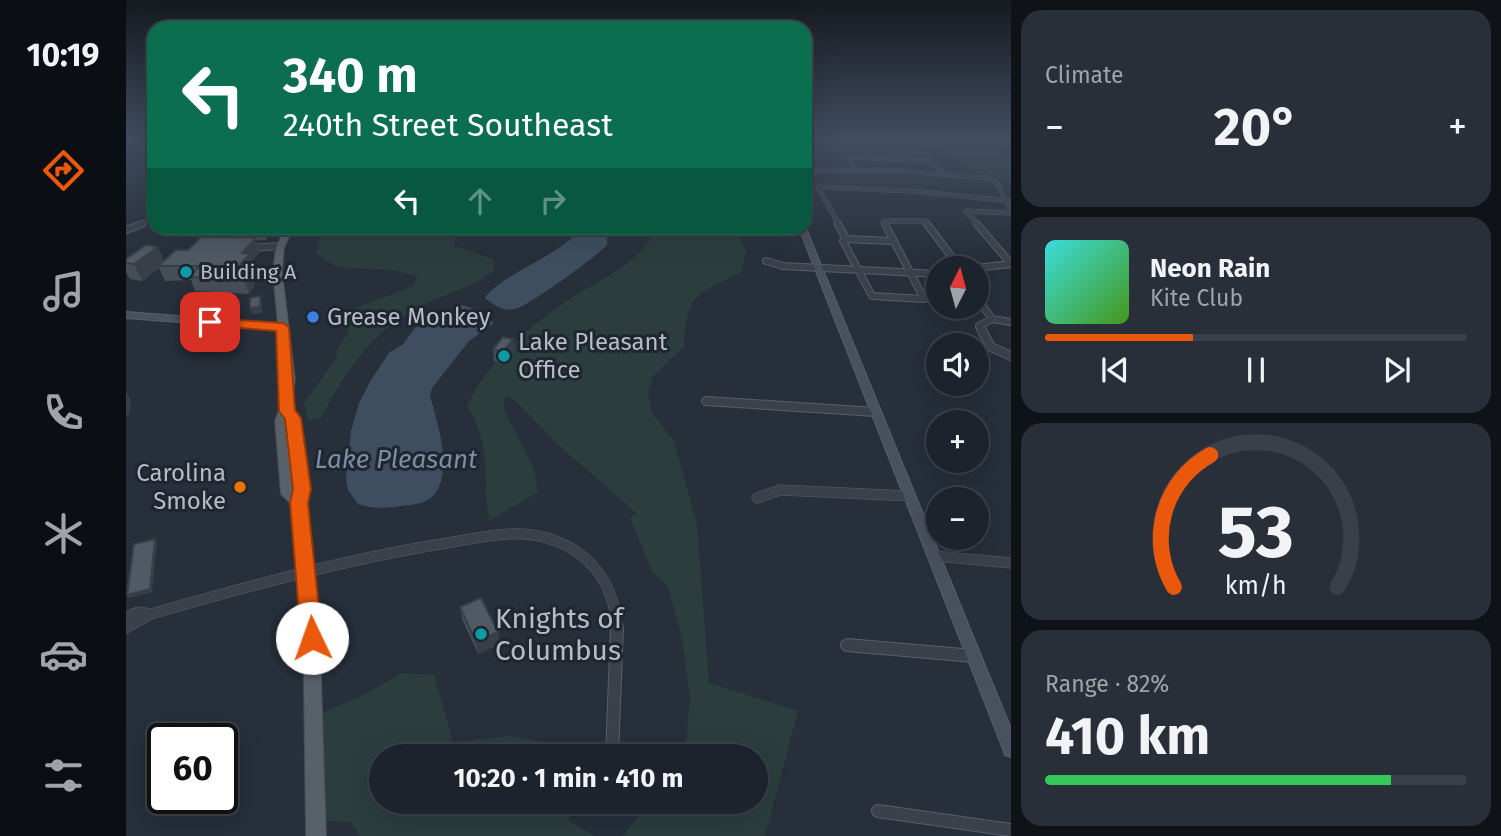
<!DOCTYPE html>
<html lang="en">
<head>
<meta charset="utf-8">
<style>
	body { margin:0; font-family:"Fira Sans",sans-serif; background:#292f38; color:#f1f3f6; height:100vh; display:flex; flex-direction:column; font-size:26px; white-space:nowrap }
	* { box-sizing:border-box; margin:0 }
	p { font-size:23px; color:#a0a4a9 }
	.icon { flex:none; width:38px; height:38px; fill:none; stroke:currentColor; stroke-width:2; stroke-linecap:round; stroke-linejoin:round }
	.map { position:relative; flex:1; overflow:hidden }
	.sheet { display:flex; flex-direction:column; gap:10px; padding:10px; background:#0f1318; width:490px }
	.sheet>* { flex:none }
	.hud { position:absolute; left:21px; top:21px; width:665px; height:214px; border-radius:21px; box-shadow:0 7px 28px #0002,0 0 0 2px #3a4048; background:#0b6e4f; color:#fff; overflow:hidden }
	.needle { width:46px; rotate:6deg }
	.controls { position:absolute; left:800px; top:256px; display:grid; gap:14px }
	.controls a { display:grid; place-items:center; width:63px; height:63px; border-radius:50%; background:#1c232c; box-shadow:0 7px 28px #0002,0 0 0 2px #3a4048; font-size:35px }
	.speed { position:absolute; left:21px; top:723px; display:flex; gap:14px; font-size:35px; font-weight:700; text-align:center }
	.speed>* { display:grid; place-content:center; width:91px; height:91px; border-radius:50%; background:#1c232c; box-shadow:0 7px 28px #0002,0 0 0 2px #3a4048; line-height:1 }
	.speed .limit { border:4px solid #111; border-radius:10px; background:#fff; color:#111 }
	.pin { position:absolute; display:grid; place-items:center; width:60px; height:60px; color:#fff; margin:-30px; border-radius:14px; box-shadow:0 4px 10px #0006 }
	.me { position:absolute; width:77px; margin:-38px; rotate:357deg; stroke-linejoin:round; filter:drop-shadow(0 0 5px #0008) }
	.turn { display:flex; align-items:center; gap:24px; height:147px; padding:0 21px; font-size:32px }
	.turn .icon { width:91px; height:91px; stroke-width:2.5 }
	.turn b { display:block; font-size:49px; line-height:60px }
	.lanes { display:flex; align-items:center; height:66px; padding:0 21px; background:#0003; justify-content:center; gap:35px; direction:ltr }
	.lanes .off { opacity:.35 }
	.big { font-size:52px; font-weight:700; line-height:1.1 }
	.sheet .card { flex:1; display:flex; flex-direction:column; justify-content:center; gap:10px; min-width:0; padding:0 24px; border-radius:21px; background:#292f38 }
	.sheet .dial { align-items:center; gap:0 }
	.dial svg { height:182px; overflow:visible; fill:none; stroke:#3a4048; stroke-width:7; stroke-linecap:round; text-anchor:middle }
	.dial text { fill:#f1f3f6; stroke:none }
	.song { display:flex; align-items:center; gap:21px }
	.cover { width:84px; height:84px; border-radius:10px; background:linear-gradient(135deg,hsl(180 70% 55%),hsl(100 70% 35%)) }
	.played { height:7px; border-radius:4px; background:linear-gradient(90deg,#ea580c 35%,#3a4048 35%) }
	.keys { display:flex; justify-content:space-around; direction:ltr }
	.heat { display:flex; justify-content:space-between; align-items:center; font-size:38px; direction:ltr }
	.charge { height:10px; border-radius:5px; background:linear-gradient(90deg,#34c759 82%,#3a4048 0) }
	.trip { position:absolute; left:243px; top:744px; width:399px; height:70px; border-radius:35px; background:#1c232c; box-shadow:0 7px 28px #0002,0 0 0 2px #3a4048; font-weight:700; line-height:70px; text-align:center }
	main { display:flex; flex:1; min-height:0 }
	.dock { display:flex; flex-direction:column; width:126px; justify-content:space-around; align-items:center; background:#0b0e12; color:#a0a4a9 }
	.dock .icon { width:49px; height:49px }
	.dock .selected { color:#ea580c }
	.dock b { font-size:32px; color:#f1f3f6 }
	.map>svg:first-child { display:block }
</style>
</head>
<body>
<main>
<nav class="dock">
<b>10:19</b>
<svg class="icon selected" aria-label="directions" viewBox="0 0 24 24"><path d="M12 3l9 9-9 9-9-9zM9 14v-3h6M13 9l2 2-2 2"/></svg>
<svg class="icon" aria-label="music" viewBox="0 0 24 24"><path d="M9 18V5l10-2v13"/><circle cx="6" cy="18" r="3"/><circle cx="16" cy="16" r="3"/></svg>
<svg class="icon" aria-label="phone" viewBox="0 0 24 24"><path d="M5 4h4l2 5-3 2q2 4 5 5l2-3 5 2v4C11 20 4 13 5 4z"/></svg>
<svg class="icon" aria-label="climate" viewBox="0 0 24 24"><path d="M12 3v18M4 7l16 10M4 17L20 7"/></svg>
<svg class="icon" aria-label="car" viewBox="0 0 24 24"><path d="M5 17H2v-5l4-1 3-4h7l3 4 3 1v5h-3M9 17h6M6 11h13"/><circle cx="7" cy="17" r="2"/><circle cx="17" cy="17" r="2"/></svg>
<svg class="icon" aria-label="filters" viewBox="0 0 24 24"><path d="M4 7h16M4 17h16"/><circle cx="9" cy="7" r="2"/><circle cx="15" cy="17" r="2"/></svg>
</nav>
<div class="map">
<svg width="885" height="836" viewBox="0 0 885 836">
	<rect width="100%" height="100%" fill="#262f3a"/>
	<path fill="#2b3d3d" d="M679,140H758L800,151L833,149V140H866V145L885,161V184L858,177L823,157L807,155L723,150L679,156Z
		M197,228H335L327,245L369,260L368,271C347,287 322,293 299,304C249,327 220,370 195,418L182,420L178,403L211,357V350L222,332V311L287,286L291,276L266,270L210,267L190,253Z
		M531,228H609L620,251L616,272C569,295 561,293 558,347L527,376L522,392L526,413L548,441L571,524L583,683L672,711L639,836H496L512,817L519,802H630V756H559L564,696L556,639L542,587L526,571L504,518L510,513L428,441L388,399L380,396L377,408L408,469L412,492L363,521C356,478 366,445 341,406C361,363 397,332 436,304C468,282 514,265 531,228Z
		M276,673L308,675L327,742L384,736L430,744L438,756H256V802H444L443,821L469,836H235L224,822L191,820L188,716L236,696Z"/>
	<path fill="#3e4e60" d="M452,228H481V245C470,257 401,307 389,309C378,312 367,305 359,298C374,274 448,249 452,228Z
		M336,305L354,311L368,323L343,341L306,388L304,396C311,421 329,475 306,497C298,504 286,505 275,506C261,508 245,509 232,504L222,490L220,479L225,431L233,403L245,380L263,353L277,344L289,328Z"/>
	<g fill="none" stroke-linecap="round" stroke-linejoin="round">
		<g stroke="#585f68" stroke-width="5">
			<path id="street-far4" d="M880,141L885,146
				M679,171H775L861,178L871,183L885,211
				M730,171L724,159L726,157L804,161L817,173
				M12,225L28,219
				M713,225L692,187L785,191L885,201
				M760,225L758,221H799L802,225
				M852,225L840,211L885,213"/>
		</g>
		<g stroke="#585f68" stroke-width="8">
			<path id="street-far3" d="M712,224L720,239
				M801,224L834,268
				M851,224L885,264
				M0,230L16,224
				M720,239L717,241L746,296L798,299L759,224
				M720,239L765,241
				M122,248L154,246
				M640,261L657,266L812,274
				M850,268L885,264
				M850,296L866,319L885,322
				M856,331L853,326L866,319"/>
		</g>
		<g stroke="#585f68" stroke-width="10">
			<path id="street-far2" d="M855,329L865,347L885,356
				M580,401L750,412"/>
		</g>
		<g stroke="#585f68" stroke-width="11">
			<path id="street-far1" d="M631,498L654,490L784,496
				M808,556L885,563
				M0,617L12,612L25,614
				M0,628L25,614C123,586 221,559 321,543C353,538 385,529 417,537C462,548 489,583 491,629"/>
		</g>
		<g stroke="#585f68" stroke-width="14">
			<path id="street" d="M721,645L848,656
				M486,756L491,627
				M752,811L885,830"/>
		</g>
		<g stroke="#585f68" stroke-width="2">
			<path id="secondary" d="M679,226L885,729V757L879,755L877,749L673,228Z
				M0,312L157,324L161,327L157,330L0,318Z"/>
		</g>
		<g stroke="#434a53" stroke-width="2">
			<path id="primary" d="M159,228H167L158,248L156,272L169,379L165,408L173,418L183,489L180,503L193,614L200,836H180L177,614L166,505L155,494L149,421L156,402L157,379L147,272L150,248ZM161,421L169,489V491Z"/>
		</g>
		<use href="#street-far4" stroke="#3a414a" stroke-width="4.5"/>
		<use href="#street-far3" stroke="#3a414a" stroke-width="6"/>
		<use href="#street-far2" stroke="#3a414a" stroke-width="8"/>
		<use href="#street-far1" stroke="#3a414a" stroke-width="10"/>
		<use href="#street" stroke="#3a414a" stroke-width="12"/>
		<use href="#secondary" fill="#48515d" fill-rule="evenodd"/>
		<use href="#primary" fill="#58606a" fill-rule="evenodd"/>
	</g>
	<path fill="#454d57" d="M139,233L141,238L139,240H130L134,252L126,261L129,268L125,273L129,285L123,294L69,291L65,280L39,281L33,268L16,281L4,279L0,272V259L32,247L38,261L90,237L89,235Z
		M367,349L388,351L378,364L368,361Z
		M334,607L372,632L374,644L352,654L336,619Z"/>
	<path fill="#383f47" d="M130,238L134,252L126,261L129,268L125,273L129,285L123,294L118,279L110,269L116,253Z
		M32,247L39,263L32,266L33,268L16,281L8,264Z
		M134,296L136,302V313L126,314L124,308Z
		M387,339L388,351L378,364L377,352Z
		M0,391L5,401L3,415L0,416Z
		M29,539L31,542L26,592L3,598L1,595Z
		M372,632L374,644L352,654L350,642Z"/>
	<path fill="#505a65" stroke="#383f47" stroke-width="2" d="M93,231L139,233L137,235H89Z
		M75,237L130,238L116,253L124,254L110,269L124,270L118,279L63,277L74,266H32L50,250H62Z
		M20,245L32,247L8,264L0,263V259Z
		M134,296V307L124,308V298Z
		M377,337L387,339L377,352L367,349Z
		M29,539L24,589L1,595L8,544Z
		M355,598L372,632L350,642L334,607Z"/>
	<linearGradient id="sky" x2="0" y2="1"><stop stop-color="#151a20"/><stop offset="0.54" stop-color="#414d60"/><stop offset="1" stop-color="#414d60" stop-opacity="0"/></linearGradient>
	<rect width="885" height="257" fill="url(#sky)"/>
	<path fill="#ea580c" stroke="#983908" stroke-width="2" d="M84,318L157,323L163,327L169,410L175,418L185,489L182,503L196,638L193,645L186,647L178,645L175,638L164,503L167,489L159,419L153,411L150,331L79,325L77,322Z"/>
	<g fill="#0f9aa8" stroke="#1f262f" stroke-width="2.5">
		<circle cx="60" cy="272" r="7"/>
		<circle cx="378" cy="356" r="7"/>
		<circle cx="355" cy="634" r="7"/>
	</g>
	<circle fill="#3f7fe0" stroke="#1f262f" stroke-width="2.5" cx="187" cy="317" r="7"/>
	<circle fill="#e8710a" stroke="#1f262f" stroke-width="2.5" cx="114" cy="487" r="7"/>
	<g text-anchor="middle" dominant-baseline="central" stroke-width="6" stroke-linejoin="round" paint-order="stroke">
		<g font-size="21" fill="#b6bcc6" stroke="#1f262f" text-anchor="start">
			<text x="74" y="272">Building A</text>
		</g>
		<g font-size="24" fill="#b6bcc6" stroke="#1f262f" text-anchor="start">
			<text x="201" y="317">Grease Monkey</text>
			<text x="392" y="342">Lake Pleasant<tspan x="392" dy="28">Office</tspan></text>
			<text x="100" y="473" text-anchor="end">Carolina<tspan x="100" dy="28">Smoke</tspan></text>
		</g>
		<g font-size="26" font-style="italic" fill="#7a8ea5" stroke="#1f262f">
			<text x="270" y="459">Lake Pleasant</text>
		</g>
		<g font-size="28" fill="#b6bcc6" stroke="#1f262f" text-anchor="start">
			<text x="369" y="618">Knights of<tspan x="369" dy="32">Columbus</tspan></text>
		</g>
	</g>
</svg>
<div class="controls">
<a><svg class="needle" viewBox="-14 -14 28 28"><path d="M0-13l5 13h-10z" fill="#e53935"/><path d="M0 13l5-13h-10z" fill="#a0a4a9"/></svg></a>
<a><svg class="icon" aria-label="sound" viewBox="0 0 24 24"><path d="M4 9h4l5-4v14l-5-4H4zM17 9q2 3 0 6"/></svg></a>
<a>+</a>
<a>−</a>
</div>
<div class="speed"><div class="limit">60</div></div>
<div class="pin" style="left:84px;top:322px;background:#d93025"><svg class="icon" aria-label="arrive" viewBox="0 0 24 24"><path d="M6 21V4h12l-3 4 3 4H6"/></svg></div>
<svg class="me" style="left:186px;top:638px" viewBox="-20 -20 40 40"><circle r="19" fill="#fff"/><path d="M0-13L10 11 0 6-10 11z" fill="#ea580c"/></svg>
<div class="trip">10:20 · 1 min · 410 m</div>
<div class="hud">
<div class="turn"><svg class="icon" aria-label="left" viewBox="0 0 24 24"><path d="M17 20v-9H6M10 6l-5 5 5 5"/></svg><div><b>340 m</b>240th Street Southeast</div></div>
<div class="lanes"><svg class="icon" aria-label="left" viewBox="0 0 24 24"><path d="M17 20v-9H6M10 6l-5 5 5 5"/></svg><svg class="icon off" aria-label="ahead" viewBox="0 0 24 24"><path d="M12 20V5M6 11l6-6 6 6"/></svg><svg class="icon off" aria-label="right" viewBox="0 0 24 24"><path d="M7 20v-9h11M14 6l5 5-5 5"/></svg></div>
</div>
</div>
<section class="sheet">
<div class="card"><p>Climate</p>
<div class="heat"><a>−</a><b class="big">20°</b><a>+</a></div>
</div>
<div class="card">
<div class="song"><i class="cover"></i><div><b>Neon Rain</b><p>Kite Club</p></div></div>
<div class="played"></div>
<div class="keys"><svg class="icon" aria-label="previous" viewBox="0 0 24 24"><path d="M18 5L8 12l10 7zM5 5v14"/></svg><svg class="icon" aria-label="pause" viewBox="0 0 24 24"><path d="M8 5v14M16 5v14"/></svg><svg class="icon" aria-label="next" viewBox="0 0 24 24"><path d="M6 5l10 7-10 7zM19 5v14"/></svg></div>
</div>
<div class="card dial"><svg viewBox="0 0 100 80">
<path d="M14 69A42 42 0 1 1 86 69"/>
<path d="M14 69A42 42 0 0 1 30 11" stroke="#ea580c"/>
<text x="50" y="56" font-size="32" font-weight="700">53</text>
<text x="50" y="72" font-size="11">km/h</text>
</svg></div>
<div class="card"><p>Range · 82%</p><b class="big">410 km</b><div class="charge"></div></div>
</section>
</main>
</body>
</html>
